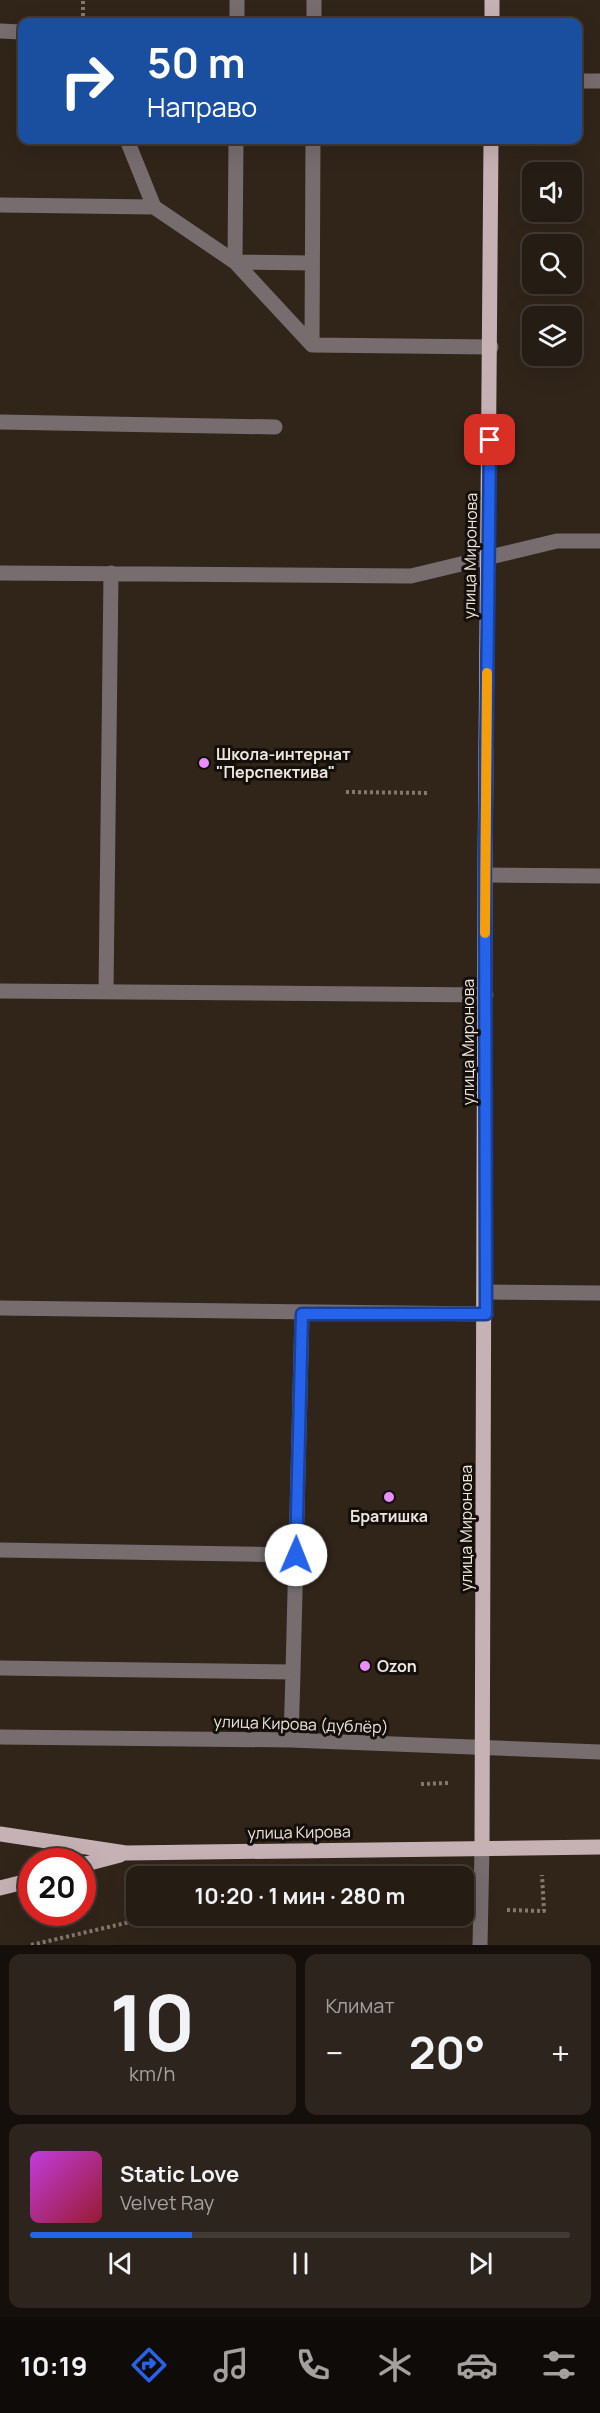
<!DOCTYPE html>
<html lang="ru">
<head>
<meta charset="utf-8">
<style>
	body { margin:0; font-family:Manrope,sans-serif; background:#2d251d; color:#f1f3f6; height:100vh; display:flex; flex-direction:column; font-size:22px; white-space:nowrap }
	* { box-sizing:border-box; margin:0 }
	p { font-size:20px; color:#a3a1a0 }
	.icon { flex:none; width:33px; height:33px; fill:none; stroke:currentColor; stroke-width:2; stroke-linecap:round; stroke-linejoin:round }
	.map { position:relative; height:1945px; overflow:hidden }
	.sheet { display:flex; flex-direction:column; gap:9px; padding:9px; background:#140f0b; flex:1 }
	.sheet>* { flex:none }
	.top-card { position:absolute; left:18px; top:18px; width:564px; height:126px; border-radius:12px; box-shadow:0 6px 24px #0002,0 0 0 2px #423a34; background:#1a4fa0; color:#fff; overflow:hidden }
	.controls { position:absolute; left:522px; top:162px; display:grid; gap:12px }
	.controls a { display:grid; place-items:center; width:60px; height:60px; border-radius:12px; background:#251c14; box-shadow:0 6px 24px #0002,0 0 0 2px #423a34; font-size:30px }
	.speed { position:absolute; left:18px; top:1848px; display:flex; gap:12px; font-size:30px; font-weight:700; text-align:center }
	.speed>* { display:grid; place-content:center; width:78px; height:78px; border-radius:50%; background:#251c14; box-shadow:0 6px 24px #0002,0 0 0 2px #423a34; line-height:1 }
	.speed .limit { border:9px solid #d22; background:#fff; color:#111 }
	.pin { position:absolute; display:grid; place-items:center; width:51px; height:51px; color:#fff; margin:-26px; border-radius:12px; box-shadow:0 3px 9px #0006 }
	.me { position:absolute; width:66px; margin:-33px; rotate:1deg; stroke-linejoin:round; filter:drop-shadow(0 0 4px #0008) }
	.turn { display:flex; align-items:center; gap:21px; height:126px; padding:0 30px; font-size:27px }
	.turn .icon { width:78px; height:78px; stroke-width:2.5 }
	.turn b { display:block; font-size:42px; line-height:51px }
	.big { font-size:45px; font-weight:700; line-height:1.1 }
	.sheet .widget { flex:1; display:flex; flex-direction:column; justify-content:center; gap:9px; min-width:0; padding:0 21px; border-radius:12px; background:#2d251d }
	.sheet .dial { align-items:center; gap:0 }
	.dial b { font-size:78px; line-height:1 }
	.song { display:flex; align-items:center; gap:18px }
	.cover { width:72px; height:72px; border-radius:9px; background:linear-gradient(135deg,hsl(290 70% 55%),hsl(350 70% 35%)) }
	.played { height:6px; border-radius:3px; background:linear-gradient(90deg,#2563eb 30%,#423a34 30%) }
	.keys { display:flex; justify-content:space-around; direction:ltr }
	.heat { display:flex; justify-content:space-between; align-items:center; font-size:33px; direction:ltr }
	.sheet .tiles { flex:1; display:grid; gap:9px; grid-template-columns:1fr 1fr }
	.widget:last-child { grid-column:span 2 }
	.trip { position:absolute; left:126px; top:1866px; width:348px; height:60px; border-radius:12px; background:#251c14; box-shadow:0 6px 24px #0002,0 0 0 2px #423a34; font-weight:700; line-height:60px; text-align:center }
	.tab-bar { display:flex; height:96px; justify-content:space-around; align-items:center; background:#0f0b08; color:#a3a1a0 }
	.tab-bar .icon { width:42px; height:42px }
	.tab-bar .selected { color:#2563eb }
	.tab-bar b { font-size:27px; color:#f1f3f6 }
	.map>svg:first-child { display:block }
</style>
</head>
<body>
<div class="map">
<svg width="600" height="1945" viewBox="0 0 600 1945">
	<rect width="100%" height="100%" fill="#31251a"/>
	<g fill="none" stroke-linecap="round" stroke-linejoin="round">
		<path stroke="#83786f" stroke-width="4" stroke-dasharray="3 3" stroke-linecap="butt" d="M83,22V0
			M346,792L430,793
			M421,1784L448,1783
			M507,1910L544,1911L542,1875
			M31,1945L156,1916"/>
		<path stroke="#776d6e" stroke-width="15" d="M237,22V0
			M314,22V0
			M0,31L22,32
			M578,81H600
			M127,140L154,207
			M236,140L235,262L312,345
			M313,140L312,345L491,347
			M0,205L154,207L235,262L312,263
			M0,422L275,427
			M0,573L411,576L557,541H600
			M485,875L600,876
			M0,991L486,995
			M106,992L111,573
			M485,1292L600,1293
			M0,1308L486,1314
			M0,1550L296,1555
			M0,1668L293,1672L302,1314
			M0,1737L291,1740L600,1752
			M291,1740L293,1672
			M480,1945L482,1847"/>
		<path stroke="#c6b2b5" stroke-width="15" d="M492,22V0
			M0,1834L126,1853L600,1847
			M482,1847L485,875L491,140
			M82,1865L120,1855
			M0,1888L32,1880"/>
	</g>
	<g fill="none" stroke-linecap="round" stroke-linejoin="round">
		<g stroke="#184099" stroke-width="15">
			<path id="route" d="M296,1555L302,1314H486L485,875L490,440"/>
		</g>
		<use href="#route" stroke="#2563eb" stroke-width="10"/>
		<path stroke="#f59e0b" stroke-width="10" d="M485,933L487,673"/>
	</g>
	<g fill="#e88eff" stroke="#150f0a" stroke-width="2">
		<circle cx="204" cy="763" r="6"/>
		<circle cx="389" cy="1497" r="6"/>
		<circle cx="365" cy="1666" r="6"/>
	</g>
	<g text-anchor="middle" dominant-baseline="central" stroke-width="6" stroke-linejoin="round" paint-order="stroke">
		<g font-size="16" fill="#eee5de" stroke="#150f0a">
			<text transform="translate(470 556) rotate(-89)">улица Миронова</text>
			<text transform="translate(468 1042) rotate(-90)">улица Миронова</text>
			<text transform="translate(466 1528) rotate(-90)">улица Миронова</text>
			<text transform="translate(301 1724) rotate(2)">улица Кирова (дублёр)</text>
			<text transform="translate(299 1832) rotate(-1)">улица Кирова</text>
		</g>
		<g font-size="16" font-weight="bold" fill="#eee5de" stroke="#150f0a" text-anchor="start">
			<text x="216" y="754">Школа-интернат<tspan x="216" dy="18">"Перспектива"</tspan></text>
			<text x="389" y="1516" text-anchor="middle">Братишка</text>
			<text x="377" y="1666">Ozon</text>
		</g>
	</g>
</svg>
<div class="controls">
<a><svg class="icon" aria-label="sound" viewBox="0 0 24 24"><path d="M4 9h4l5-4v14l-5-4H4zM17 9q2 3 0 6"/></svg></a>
<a><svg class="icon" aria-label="search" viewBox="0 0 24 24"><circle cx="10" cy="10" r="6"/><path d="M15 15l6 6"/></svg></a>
<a><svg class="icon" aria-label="layers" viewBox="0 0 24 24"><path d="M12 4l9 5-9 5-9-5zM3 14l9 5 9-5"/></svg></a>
</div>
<div class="speed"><div class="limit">20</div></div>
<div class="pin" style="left:490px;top:440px;background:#d93025"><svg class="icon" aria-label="arrive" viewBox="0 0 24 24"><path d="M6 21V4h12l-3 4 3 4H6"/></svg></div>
<svg class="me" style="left:296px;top:1555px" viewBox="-20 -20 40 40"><circle r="19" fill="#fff"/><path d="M0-13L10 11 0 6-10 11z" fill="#2563eb"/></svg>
<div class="trip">10:20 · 1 мин · 280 m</div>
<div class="top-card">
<div class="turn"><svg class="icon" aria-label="right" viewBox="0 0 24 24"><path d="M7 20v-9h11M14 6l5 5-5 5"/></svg><div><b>50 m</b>Направо</div></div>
</div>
</div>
<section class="sheet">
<div class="tiles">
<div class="widget dial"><b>10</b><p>km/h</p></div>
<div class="widget"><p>Климат</p>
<div class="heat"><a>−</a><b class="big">20°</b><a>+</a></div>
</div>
<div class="widget">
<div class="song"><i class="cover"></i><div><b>Static Love</b><p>Velvet Ray</p></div></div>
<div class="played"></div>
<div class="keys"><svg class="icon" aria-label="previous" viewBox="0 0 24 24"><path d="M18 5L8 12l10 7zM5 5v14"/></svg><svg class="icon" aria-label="pause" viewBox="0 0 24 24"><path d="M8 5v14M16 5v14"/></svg><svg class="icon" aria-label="next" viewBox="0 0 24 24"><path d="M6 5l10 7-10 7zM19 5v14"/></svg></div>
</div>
</div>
</section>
<nav class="tab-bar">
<b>10:19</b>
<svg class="icon selected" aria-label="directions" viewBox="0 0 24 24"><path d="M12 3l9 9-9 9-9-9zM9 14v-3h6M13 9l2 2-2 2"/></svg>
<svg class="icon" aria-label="music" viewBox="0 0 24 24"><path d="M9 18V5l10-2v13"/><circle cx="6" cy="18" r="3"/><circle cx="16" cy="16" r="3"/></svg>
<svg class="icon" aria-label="phone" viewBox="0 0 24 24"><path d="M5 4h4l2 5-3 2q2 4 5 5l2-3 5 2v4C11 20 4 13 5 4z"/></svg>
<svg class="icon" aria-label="climate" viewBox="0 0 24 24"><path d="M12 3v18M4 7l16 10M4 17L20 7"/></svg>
<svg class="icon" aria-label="car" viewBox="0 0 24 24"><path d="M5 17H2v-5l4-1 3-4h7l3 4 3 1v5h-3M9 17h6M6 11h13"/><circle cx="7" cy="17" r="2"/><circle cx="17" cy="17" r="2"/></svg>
<svg class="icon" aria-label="filters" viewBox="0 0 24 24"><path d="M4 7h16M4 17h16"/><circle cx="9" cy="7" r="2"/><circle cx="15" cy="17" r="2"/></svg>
</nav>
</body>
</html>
